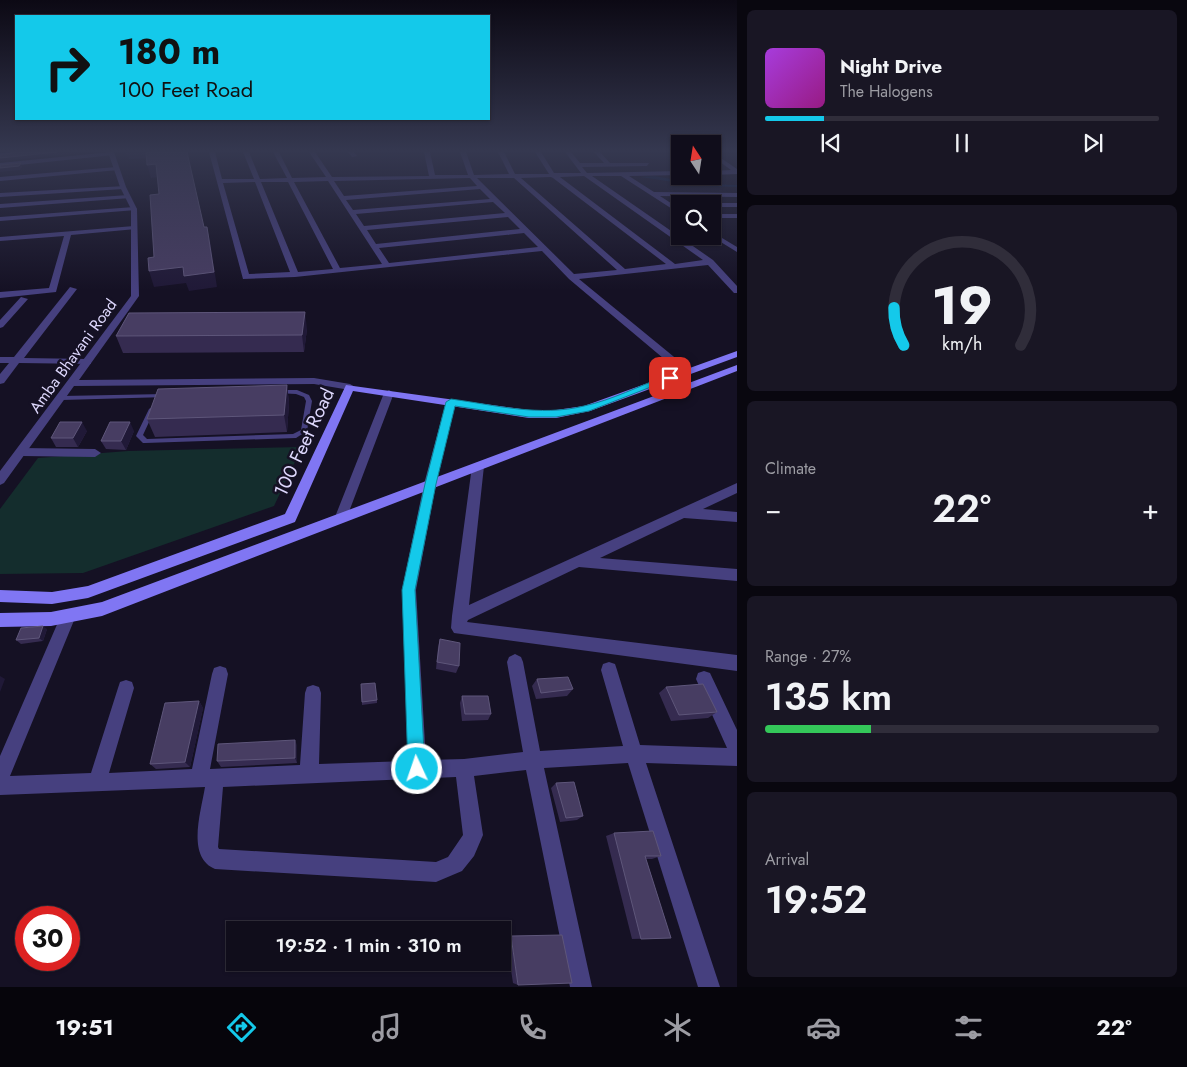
<!DOCTYPE html>
<html lang="en">
<head>
<meta charset="utf-8">
<style>
	body { margin:0; font-family:Jost,sans-serif; background:#191624; color:#f1f3f6; height:100vh; display:flex; flex-direction:column; font-size:19px; white-space:nowrap }
	* { box-sizing:border-box; margin:0 }
	p { font-size:16px; color:#9c9ca3 }
	.icon { flex:none; width:28px; height:28px; fill:none; stroke:currentColor; stroke-width:2; stroke-linecap:round; stroke-linejoin:round }
	.map { position:relative; flex:1; overflow:hidden }
	.details { display:flex; flex-direction:column; gap:10px; padding:10px; background:#09070f; width:450px }
	.details>* { flex:none }
	.banner { position:absolute; left:15px; top:15px; width:475px; height:105px; border-radius:0px; box-shadow:0 1px 4px #0004,0 0 0 1px #302d3a; background:#14c9ea; color:#111; overflow:hidden }
	.needle { width:32px; rotate:348deg }
	.tools { position:absolute; left:671px; top:135px; display:grid; gap:10px }
	.tools a { display:grid; place-items:center; width:50px; height:50px; border-radius:0px; background:#100d1b; box-shadow:0 1px 4px #0004,0 0 0 1px #302d3a; font-size:25px }
	.speed { position:absolute; left:15px; top:906px; display:flex; gap:10px; font-size:25px; font-weight:700; text-align:center }
	.speed>* { display:grid; place-content:center; width:65px; height:65px; border-radius:50%; background:#100d1b; box-shadow:0 1px 4px #0004,0 0 0 1px #302d3a; line-height:1 }
	.speed .limit { border:8px solid #d22; background:#fff; color:#111 }
	.pin { position:absolute; display:grid; place-items:center; width:42px; height:42px; color:#fff; margin:-21px; border-radius:10px; box-shadow:0 2px 8px #0006 }
	.me { position:absolute; width:55px; margin:-28px; rotate:357deg; stroke-linejoin:round; filter:drop-shadow(0 0 4px #0008) }
	.turn { display:flex; align-items:center; gap:18px; height:105px; padding:0 20px; font-size:22px }
	.turn .icon { width:65px; height:65px; stroke-width:2.5 }
	.turn b { display:block; font-size:35px; line-height:42px }
	.big { font-size:38px; font-weight:600; line-height:1.1 }
	.details .widget { flex:1; display:flex; flex-direction:column; justify-content:center; gap:8px; min-width:0; padding:0 18px; border-radius:8px; background:#191624 }
	.details .dial { align-items:center; gap:0 }
	.dial svg { height:130px; overflow:visible; fill:none; stroke:#302d3a; stroke-width:7; stroke-linecap:round; text-anchor:middle }
	.dial text { fill:#f1f3f6; stroke:none }
	.song { display:flex; align-items:center; gap:15px }
	.cover { width:60px; height:60px; border-radius:8px; background:linear-gradient(135deg,hsl(280 70% 55%),hsl(310 70% 35%)) }
	.played { height:5px; border-radius:2px; background:linear-gradient(90deg,#14c9ea 15%,#302d3a 15%) }
	.keys { display:flex; justify-content:space-around; direction:ltr }
	.heat { display:flex; justify-content:space-between; align-items:center; font-size:28px; direction:ltr }
	.charge { height:8px; border-radius:4px; background:linear-gradient(90deg,#34c759 27%,#302d3a 0) }
	.trip { position:absolute; left:226px; top:921px; width:285px; height:50px; border-radius:0px; background:#100d1b; box-shadow:0 1px 4px #0004,0 0 0 1px #302d3a; font-weight:600; line-height:50px; text-align:center }
	.menu { display:flex; height:80px; justify-content:space-around; align-items:center; background:#06050b; color:#9c9ca3 }
	.menu .icon { width:35px; height:35px }
	.menu .active { color:#14c9ea }
	.menu b { font-size:22px; color:#f1f3f6 }
	main { display:flex; flex:1; min-height:0 }
	.map>svg:first-child { display:block }
</style>
</head>
<body>
<main>
<div class="map">
<svg width="737" height="987" viewBox="0 0 737 987">
	<rect width="100%" height="100%" fill="#151124"/>
	<path fill="#142d2d" d="M302,447L274,506L83,573L0,574V509L38,458L128,451Z"/>
	<path fill="#0e1d3f" d="M654,176L701,184L737,185V187L700,186L640,177Z"/>
	<g fill="none" stroke-linecap="round" stroke-linejoin="round">
		<path fill="#46407f" fill-rule="evenodd" d="M279,390H297L309,395L312,401L307,431L296,438L145,443H143L136,436L149,409L152,407L155,409L143,435L147,439L293,434L301,430L306,401L304,397L296,394L277,393V391Z
			M165,394L168,396L167,397L62,400L59,398L62,396Z"/>
		<path fill="#46407f" fill-rule="evenodd" d="M15,152H37L0,157V153Z
			M111,152L113,155L0,167V163Z
			M209,152H215L222,179H254L243,152H249L260,179L287,178L273,152H279L292,178L326,177L309,152H315L332,177L429,176L424,152H430L435,175H468L460,152H466L474,175L509,174L498,152H504L515,174H549L535,152H541L554,173H581L565,152H571L580,163H604L594,152H600L610,163H649L647,166L582,167L587,173L680,171V175L629,176L654,192L737,193V197L660,196L680,209V214L621,176H592L713,260L737,286V293H734L708,265L579,279L690,370L691,372L686,375L682,374L569,279L542,251L295,277L243,279ZM584,176L703,260L675,264L560,177ZM551,177L553,178L666,264L625,269L521,178ZM470,178L477,186L344,196L334,181ZM477,178H514L617,270L574,274ZM328,181L382,264L340,268L294,182ZM255,182L290,272L249,274L223,183ZM261,182H288L333,269L298,272ZM480,189L490,199L353,210L346,200ZM493,202L505,213L364,226L356,214ZM508,217L520,229L376,244L367,230ZM524,233L538,247L389,263L379,248Z
			M348,152H354L357,156L352,157Z
			M672,152H678L680,159Z
			M712,152L737,169V174L712,175V171L731,170L712,156Z
			M116,167L118,170L0,181V177Z
			M125,186L123,189L0,197V193Z
			M128,195L130,198L0,208V204Z
			M712,203H737V207H712V204H710Z
			M134,207L137,209L136,210L0,221V217Z
			M712,214H737V218H712Z
			M134,226L137,228L136,229L71,235L56,292L0,298V292L49,288L64,236L0,241V237Z
			M712,232L737,247V252L711,236H712Z
			M70,287L77,289L24,358L88,359L91,360V364L19,363L4,383L0,384V374L9,363H0V357H14Z
			M21,297L28,299L3,327L0,328V320Z
			M389,390L394,393L347,517L346,521H336L335,517L384,393Z
			M451,399L456,402L436,484L416,590L426,760L464,759L523,752L507,662L509,657L515,654L521,657L523,662L540,751L623,746L601,670L603,664L609,662L615,664L617,670L640,745L727,748L696,679L698,673L704,671L710,673L737,730V766L646,763L720,987H698L628,763L544,768L592,987H570L526,770L474,776L483,835L474,856L462,871L436,882L215,869C186,857 201,812 205,787L0,795V756L62,613L67,611L72,613L75,618L10,776L91,773L118,688L120,682L126,680L132,682L134,688L109,773L192,769L212,674L214,668L220,666L226,668L228,674L210,769L300,765L305,693L307,687L313,685L319,687L321,693L319,764L408,761L402,590L424,484L446,402ZM456,777L463,835L448,857L436,862L219,849L218,847L223,787Z
			M22,448L95,449L101,453L95,457L22,456L16,452Z
			M478,462L484,466L469,605L737,483V493L703,509L737,512V522L684,518L600,558L737,569V581L579,567L468,620L467,622L737,655V671L454,633L451,628L452,616L472,466Z"/>
		<path fill="#46407f" fill-rule="evenodd" d="M108,152H114L126,187L137,209L139,296L79,380L314,378L350,384L355,387L350,390L314,384L74,386L4,483L0,485V471L131,296V209L120,187Z"/>
		<path fill="#8076f3" fill-rule="evenodd" d="M737,351V357L590,411L556,418H529L353,391L295,522L88,598L52,604L0,602V590L52,592L88,586L285,514L346,385L529,410H556L584,406Z
			M737,365V371L102,616L51,626L0,627V613L51,612L102,602Z"/>
	</g>
	<path fill="#352b50" d="M307,329L304,352L123,353L116,336Z
		M287,385L289,403L287,432L155,437L147,419Z
		M87,431L78,447H56L51,438Z
		M134,431L126,450L106,449L101,441Z
		M47,629L43,641L21,644L16,640Z
		M440,639L459,666L456,673L436,669L438,647Z
		M537,679L573,689L567,696L536,699L532,686Z
		M361,684L377,700V703L362,705Z
		M666,687L717,712L708,718L671,721L659,693Z
		M462,696L491,714L488,720L462,721L460,703Z
		M199,701L203,708L190,767L156,769L150,764Z
		M297,745V763L221,767L217,761Z
		M556,783L583,816L577,820L560,822L551,788Z
		M614,833L661,856L652,859H646L671,938L632,939L606,836Z
		M511,936L518,985L513,983L506,937Z"/>
	<path fill="#201937" d="M57,152H92L0,161V158Z
		M126,152H148L150,158L129,159Z
		M21,163L22,167L20,170L0,172V168Z
		M156,164L160,177L151,178L147,165Z
		M207,227L210,241L217,287L189,291L186,283L154,287L149,271L183,267Z
		M305,312L307,329L304,352L302,335Z
		M287,385L289,403L287,432L284,415Z
		M82,422L87,431L78,447L73,438Z
		M130,422L134,431L126,450L121,441Z
		M43,626L47,629L43,641L39,638Z
		M0,676L5,679L0,692Z
		M199,701L203,708L190,767L185,762Z
		M295,740L297,745V763L295,758Z"/>
	<path fill="#473d62" stroke="#5e567a" d="M18,152H57L0,158V155Z
		M146,152H187L204,227H207L214,272L184,276L183,267L149,271L148,258L154,257L150,195L159,194L156,164L147,165Z
		M21,163L19,166L0,168V165Z
		M305,312L302,335L116,336L129,313Z
		M287,385L284,415L147,419L158,389Z
		M60,422H82L73,438H51Z
		M110,422H130L121,441H101Z
		M43,626L39,638L16,640L21,628Z
		M440,639L460,643L459,666L437,662Z
		M568,677L573,689L541,693L537,679Z
		M375,683L377,700L362,702L361,684Z
		M703,684L717,712L679,715L666,687Z
		M462,696H488L491,714H465Z
		M199,701L185,762L150,764L165,703Z
		M295,740V758L217,761L218,744Z
		M574,782L583,816L566,818L556,783Z
		M653,831L661,856H645L671,938L641,939L614,833Z
		M562,935L572,983L518,985L511,936Z"/>
	<linearGradient id="sky" x2="0" y2="1"><stop stop-color="#0c0914"/><stop offset="0.52" stop-color="#353850"/><stop offset="1" stop-color="#353850" stop-opacity="0"/></linearGradient>
	<rect width="737" height="290" fill="url(#sky)"/>
	<path fill="#14c9ea" stroke="#0d8398" d="M666,376L674,378L589,411L556,417H529L455,406L436,484L415,590L425,769L422,775L417,777L411,775L408,769L402,590L425,484L446,402L451,399C495,405 540,417 584,406C612,400 639,386 666,376Z"/>
	<g text-anchor="middle" dominant-baseline="central" stroke-width="5" stroke-linejoin="round" paint-order="stroke">
		<g font-size="16" fill="#ddd7fc" stroke="#151124">
			<text transform="translate(73 356) rotate(-54)">Amba Bhavani Road</text>
		</g>
		<g font-size="19" fill="#ddd7fc" stroke="#151124">
			<text transform="translate(304 442) rotate(-65)">100 Feet Road</text>
		</g>
	</g>
</svg>
<div class="tools">
<a><svg class="needle" viewBox="-14 -14 28 28"><path d="M0-13l5 13h-10z" fill="#e53935"/><path d="M0 13l5-13h-10z" fill="#9c9ca3"/></svg></a>
<a><svg class="icon" aria-label="search" viewBox="0 0 24 24"><circle cx="10" cy="10" r="6"/><path d="M15 15l6 6"/></svg></a>
</div>
<div class="speed"><div class="limit">30</div></div>
<div class="pin" style="left:670px;top:378px;background:#d93025"><svg class="icon" aria-label="arrive" viewBox="0 0 24 24"><path d="M6 21V4h12l-3 4 3 4H6"/></svg></div>
<svg class="me" style="left:417px;top:769px" viewBox="-20 -20 40 40"><circle r="17" fill="#14c9ea" stroke="#fff" stroke-width="3"/><path d="M0-11L8 9 0 5-8 9z" fill="#fff"/></svg>
<div class="trip">19:52 · 1 min · 310 m</div>
<div class="banner">
<div class="turn"><svg class="icon" aria-label="right" viewBox="0 0 24 24"><path d="M7 20v-9h11M14 6l5 5-5 5"/></svg><div><b>180 m</b>100 Feet Road</div></div>
</div>
</div>
<section class="details">
<div class="widget">
<div class="song"><i class="cover"></i><div><b>Night Drive</b><p>The Halogens</p></div></div>
<div class="played"></div>
<div class="keys"><svg class="icon" aria-label="previous" viewBox="0 0 24 24"><path d="M18 5L8 12l10 7zM5 5v14"/></svg><svg class="icon" aria-label="pause" viewBox="0 0 24 24"><path d="M8 5v14M16 5v14"/></svg><svg class="icon" aria-label="next" viewBox="0 0 24 24"><path d="M6 5l10 7-10 7zM19 5v14"/></svg></div>
</div>
<div class="widget dial"><svg viewBox="0 0 100 80">
<path d="M14 69A42 42 0 1 1 86 69"/>
<path d="M14 69A42 42 0 0 1 8 46" stroke="#14c9ea"/>
<text x="50" y="56" font-size="32" font-weight="700">19</text>
<text x="50" y="72" font-size="11">km/h</text>
</svg></div>
<div class="widget"><p>Climate</p>
<div class="heat"><a>−</a><b class="big">22°</b><a>+</a></div>
</div>
<div class="widget"><p>Range · 27%</p><b class="big">135 km</b><div class="charge"></div></div>
<div class="widget"><p>Arrival</p><b class="big">19:52</b></div>
</section>
</main>
<nav class="menu">
<b>19:51</b>
<svg class="icon active" aria-label="directions" viewBox="0 0 24 24"><path d="M12 3l9 9-9 9-9-9zM9 14v-3h6M13 9l2 2-2 2"/></svg>
<svg class="icon" aria-label="music" viewBox="0 0 24 24"><path d="M9 18V5l10-2v13"/><circle cx="6" cy="18" r="3"/><circle cx="16" cy="16" r="3"/></svg>
<svg class="icon" aria-label="phone" viewBox="0 0 24 24"><path d="M5 4h4l2 5-3 2q2 4 5 5l2-3 5 2v4C11 20 4 13 5 4z"/></svg>
<svg class="icon" aria-label="climate" viewBox="0 0 24 24"><path d="M12 3v18M4 7l16 10M4 17L20 7"/></svg>
<svg class="icon" aria-label="car" viewBox="0 0 24 24"><path d="M5 17H2v-5l4-1 3-4h7l3 4 3 1v5h-3M9 17h6M6 11h13"/><circle cx="7" cy="17" r="2"/><circle cx="17" cy="17" r="2"/></svg>
<svg class="icon" aria-label="filters" viewBox="0 0 24 24"><path d="M4 7h16M4 17h16"/><circle cx="9" cy="7" r="2"/><circle cx="15" cy="17" r="2"/></svg>
<b>22°</b>
</nav>
</body>
</html>
